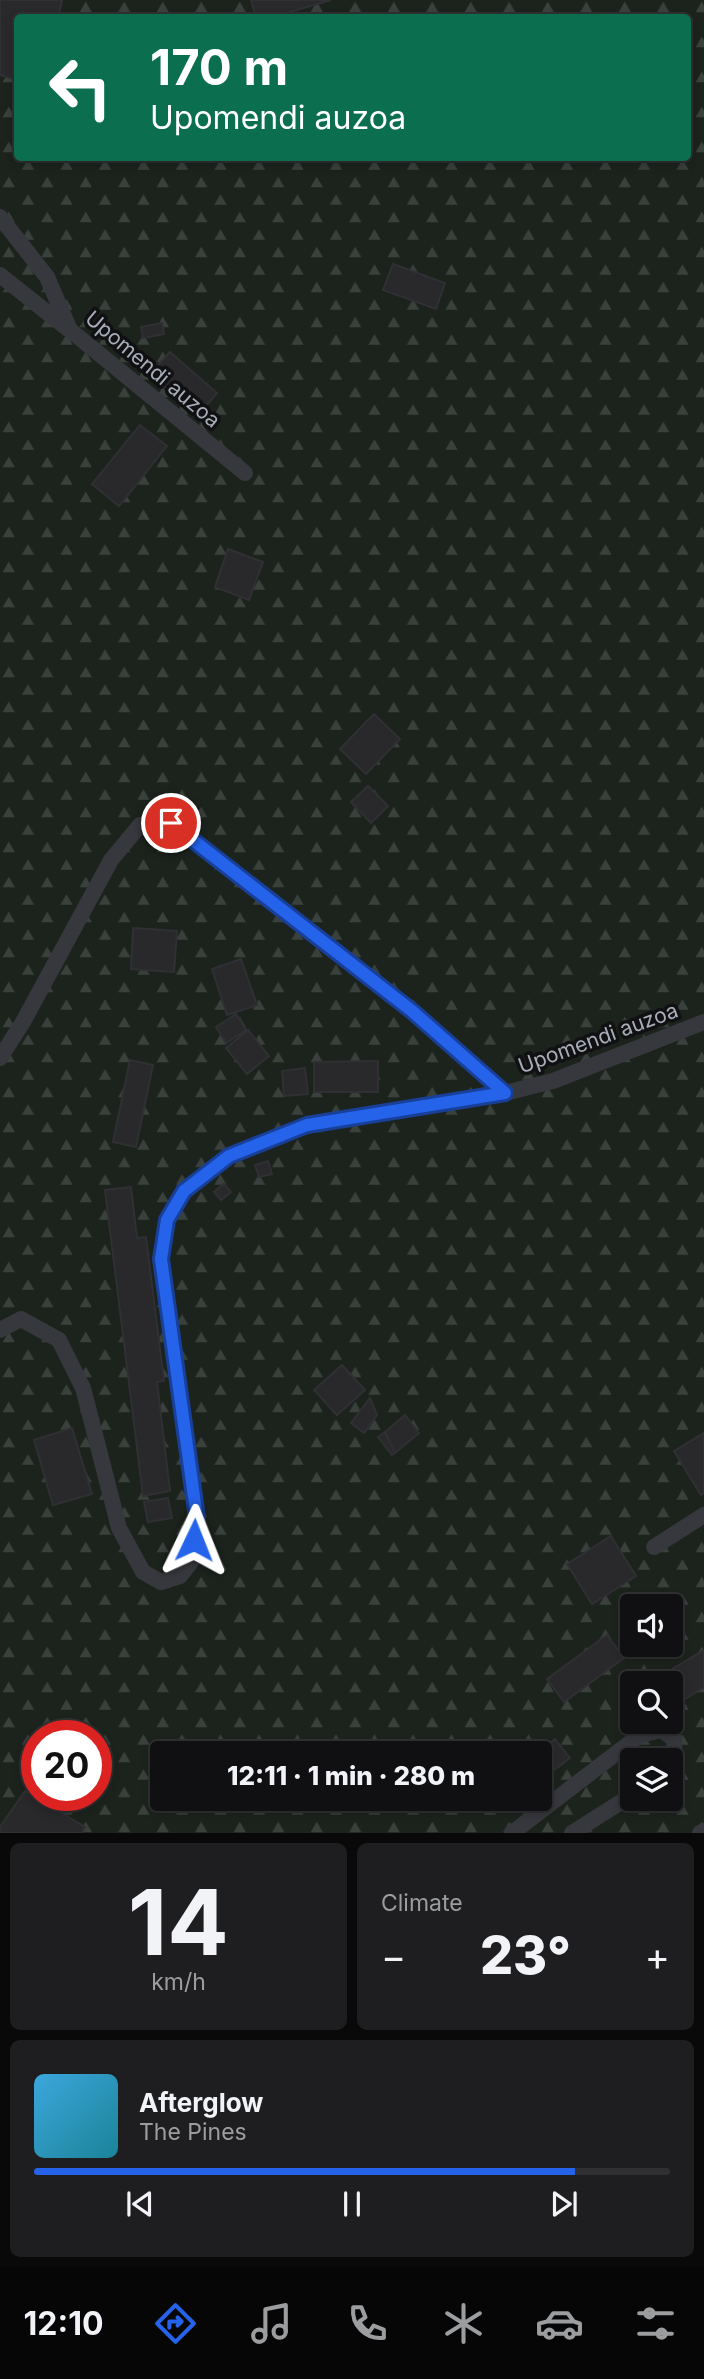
<!DOCTYPE html>
<html lang="en">
<head>
<meta charset="utf-8">
<style>
	body { margin:0; font-family:Inter,sans-serif; background:#1e1e20; color:#f1f3f6; height:100vh; display:flex; flex-direction:column; font-size:26px; white-space:nowrap }
	* { box-sizing:border-box; margin:0 }
	p { font-size:23px; color:#9c9d9f }
	.icon { flex:none; width:38px; height:38px; fill:none; stroke:currentColor; stroke-width:2; stroke-linecap:round; stroke-linejoin:round }
	.map { position:relative; height:1833px; overflow:hidden }
	.drawer { display:flex; flex-direction:column; gap:10px; padding:10px; background:#09090a; flex:1 }
	.drawer>* { flex:none }
	.top-card { position:absolute; left:14px; top:14px; width:677px; height:147px; border-radius:7px; box-shadow:0 4px 10px #0003,0 0 0 2px #303032; background:#0b6e4f; color:#fff; overflow:hidden }
	.buttons { position:absolute; left:620px; top:1594px; display:grid; gap:14px }
	.buttons a { display:grid; place-items:center; width:63px; height:63px; border-radius:7px; background:#101012; box-shadow:0 4px 10px #0003,0 0 0 2px #303032; font-size:35px }
	.speed { position:absolute; left:21px; top:1720px; display:flex; gap:14px; font-size:35px; font-weight:700; text-align:center }
	.speed>* { display:grid; place-content:center; width:91px; height:91px; border-radius:50%; background:#101012; box-shadow:0 4px 10px #0003,0 0 0 2px #303032; line-height:1 }
	.speed .limit { border:10px solid #d22; background:#fff; color:#111 }
	.pin { position:absolute; display:grid; place-items:center; width:60px; height:60px; color:#fff; margin:-30px; border:4px solid #fff; border-radius:50%; box-shadow:0 2px 7px #0007 }
	.me { position:absolute; width:77px; margin:-38px; rotate:2deg; stroke-linejoin:round; filter:drop-shadow(0 0 5px #0008) }
	.turn { display:flex; align-items:center; gap:24px; height:147px; padding:0 21px; font-size:32px }
	.turn .icon { width:91px; height:91px; stroke-width:2.5 }
	.turn b { display:block; font-size:49px; line-height:60px }
	.big { font-size:52px; font-weight:800; line-height:1.1 }
	.drawer .tile { flex:1; display:flex; flex-direction:column; justify-content:center; gap:10px; min-width:0; padding:0 24px; border-radius:10px; background:#1e1e20 }
	.drawer .dial { align-items:center; gap:0 }
	.dial b { font-size:91px; line-height:1 }
	.song { display:flex; align-items:center; gap:21px }
	.cover { width:84px; height:84px; border-radius:10px; background:linear-gradient(135deg,hsl(200 70% 55%),hsl(190 70% 35%)) }
	.played { height:7px; border-radius:4px; background:linear-gradient(90deg,#2563eb 85%,#303032 85%) }
	.keys { display:flex; justify-content:space-around; direction:ltr }
	.heat { display:flex; justify-content:space-between; align-items:center; font-size:38px; direction:ltr }
	.drawer .tiles { flex:1; display:grid; gap:10px; grid-template-columns:1fr 1fr }
	.tile:last-child { grid-column:span 2 }
	.trip { position:absolute; left:150px; top:1741px; width:402px; height:70px; border-radius:7px; background:#101012; box-shadow:0 4px 10px #0003,0 0 0 2px #303032; font-weight:800; line-height:70px; text-align:center }
	.menu { display:flex; height:112px; justify-content:space-around; align-items:center; background:#060607; color:#9c9d9f }
	.menu .icon { width:49px; height:49px }
	.menu .on { color:#2563eb }
	.menu b { font-size:32px; color:#f1f3f6 }
	.map>svg:first-child { display:block }
</style>
</head>
<body>
<div class="map">
<svg width="704" height="1833" viewBox="0 0 704 1833">
	<defs>
		<pattern id="forest-firs" width="22" height="20" patternUnits="userSpaceOnUse" patternTransform="scale(1.75)"><rect width="22" height="20" fill="#1c231d"/><path d="M5 1l3.5 6h-7zM16 11l3.5 6h-7z" fill="#3a403c"/></pattern>
	</defs>
	<rect width="100%" height="100%" fill="#161618"/>
	<path fill="url(#forest-firs)" fill-rule="evenodd" d="M0,0H704V1833H0ZM18,18H688V158H18ZM632,1606H670V1645H632ZM632,1684H670V1722H632ZM37,1736H96V1796H37ZM163,1754H541V1799H163ZM632,1760H670V1799H632Z"/>
	<path fill="#29292c" stroke="#303034" stroke-width="2" d="M0,0H62L58,18H18V80L0,75Z
		M251,0H331L269,18H256Z
		M393,264L445,283L436,309L383,290Z
		M162,323L164,334L143,338L141,327Z
		M170,352L217,393L198,415L150,374Z
		M140,425L167,446L119,506L92,484Z
		M228,549L263,562L249,600L215,587Z
		M374,714L400,739L366,774L340,749Z
		M368,786L388,806L371,823L351,802Z
		M133,928L177,931L174,972L131,969Z
		M241,959L257,1005L227,1015L212,969Z
		M236,1014L246,1030L226,1043L216,1027Z
		M248,1030L269,1056L247,1074L226,1048Z
		M130,1060L153,1065L136,1147L113,1142Z
		M378,1061V1092H314V1062Z
		M305,1068L308,1094L284,1096L282,1071Z
		M268,1161L272,1174L259,1177L255,1165Z
		M224,1184L231,1192L221,1200L214,1192Z
		M131,1187L137,1238L146,1237L164,1381L157,1382L170,1491L143,1496L105,1190Z
		M342,1365L365,1390L337,1415L314,1390Z
		M370,1398L377,1415L364,1433L351,1423Z
		M405,1415L419,1433L395,1453L385,1432Z
		M72,1428L92,1494L53,1505L34,1440Z
		M385,1432L395,1453L392,1455L378,1437Z
		M704,1433V1493L701,1495L674,1451Z
		M168,1498L172,1518L148,1522L144,1502Z
		M611,1536L636,1576L592,1604L567,1564Z
		M607,1635L624,1658L564,1702L547,1679Z
		M704,1650V1687L685,1699L669,1671Z
		M555,1739L570,1758L541,1780V1754H537Z
		M25,1791L85,1827L81,1833H0V1827Z"/>
	<g fill="none" stroke-linecap="round" stroke-linejoin="round">
		<path stroke="#37383d" stroke-width="16" d="M0,217L47,277L70,330L245,473
			M0,275L68,329
			M0,1058L23,1022L111,860L140,825L171,823L412,1011L505,1093
			M0,1330L21,1319L59,1340L83,1388L119,1528L143,1572L161,1582L180,1576L191,1562L197,1518L161,1259L167,1220L184,1191L229,1156L307,1125L505,1093L553,1081L704,1022
			M654,1547L704,1515
			M512,1833L640,1735L662,1730L674,1739L675,1760L670,1766
			M572,1833L632,1795
			M700,1833L704,1831"/>
	</g>
	<g fill="none" stroke-linecap="round" stroke-linejoin="round">
		<g stroke="#184099" stroke-width="18">
			<path id="route" d="M171,823L412,1011L505,1093L307,1125L229,1156L184,1191L167,1220L161,1259L197,1518L194,1540"/>
		</g>
		<use href="#route" stroke="#2563eb" stroke-width="12"/>
	</g>
	<g text-anchor="middle" dominant-baseline="central" stroke-width="7" stroke-linejoin="round" paint-order="stroke">
		<g font-size="21" fill="#a8adb8" stroke="#111113">
			<text transform="translate(153 369) rotate(40)">Upomendi auzoa</text>
			<text transform="translate(598 1038) rotate(-20)">Upomendi auzoa</text>
		</g>
	</g>
</svg>
<div class="buttons">
<a><svg class="icon" aria-label="sound" viewBox="0 0 24 24"><path d="M4 9h4l5-4v14l-5-4H4zM17 9q2 3 0 6"/></svg></a>
<a><svg class="icon" aria-label="search" viewBox="0 0 24 24"><circle cx="10" cy="10" r="6"/><path d="M15 15l6 6"/></svg></a>
<a><svg class="icon" aria-label="layers" viewBox="0 0 24 24"><path d="M12 4l9 5-9 5-9-5zM3 14l9 5 9-5"/></svg></a>
</div>
<div class="speed"><div class="limit">20</div></div>
<div class="pin" style="left:171px;top:823px;background:#d93025"><svg class="icon" aria-label="arrive" viewBox="0 0 24 24"><path d="M6 21V4h12l-3 4 3 4H6"/></svg></div>
<svg class="me" style="left:194px;top:1540px" viewBox="-20 -20 40 40"><path d="M0-17L14 15 0 8-14 15z" fill="#2563eb" stroke="#fff" stroke-width="4"/></svg>
<div class="trip">12:11 · 1 min · 280 m</div>
<div class="top-card">
<div class="turn"><svg class="icon" aria-label="left" viewBox="0 0 24 24"><path d="M17 20v-9H6M10 6l-5 5 5 5"/></svg><div><b>170 m</b>Upomendi auzoa</div></div>
</div>
</div>
<section class="drawer">
<div class="tiles">
<div class="tile dial"><b>14</b><p>km/h</p></div>
<div class="tile"><p>Climate</p>
<div class="heat"><a>−</a><b class="big">23°</b><a>+</a></div>
</div>
<div class="tile">
<div class="song"><i class="cover"></i><div><b>Afterglow</b><p>The Pines</p></div></div>
<div class="played"></div>
<div class="keys"><svg class="icon" aria-label="previous" viewBox="0 0 24 24"><path d="M18 5L8 12l10 7zM5 5v14"/></svg><svg class="icon" aria-label="pause" viewBox="0 0 24 24"><path d="M8 5v14M16 5v14"/></svg><svg class="icon" aria-label="next" viewBox="0 0 24 24"><path d="M6 5l10 7-10 7zM19 5v14"/></svg></div>
</div>
</div>
</section>
<nav class="menu">
<b>12:10</b>
<svg class="icon on" aria-label="directions" viewBox="0 0 24 24"><path d="M12 3l9 9-9 9-9-9zM9 14v-3h6M13 9l2 2-2 2"/></svg>
<svg class="icon" aria-label="music" viewBox="0 0 24 24"><path d="M9 18V5l10-2v13"/><circle cx="6" cy="18" r="3"/><circle cx="16" cy="16" r="3"/></svg>
<svg class="icon" aria-label="phone" viewBox="0 0 24 24"><path d="M5 4h4l2 5-3 2q2 4 5 5l2-3 5 2v4C11 20 4 13 5 4z"/></svg>
<svg class="icon" aria-label="climate" viewBox="0 0 24 24"><path d="M12 3v18M4 7l16 10M4 17L20 7"/></svg>
<svg class="icon" aria-label="car" viewBox="0 0 24 24"><path d="M5 17H2v-5l4-1 3-4h7l3 4 3 1v5h-3M9 17h6M6 11h13"/><circle cx="7" cy="17" r="2"/><circle cx="17" cy="17" r="2"/></svg>
<svg class="icon" aria-label="filters" viewBox="0 0 24 24"><path d="M4 7h16M4 17h16"/><circle cx="9" cy="7" r="2"/><circle cx="15" cy="17" r="2"/></svg>
</nav>
</body>
</html>
